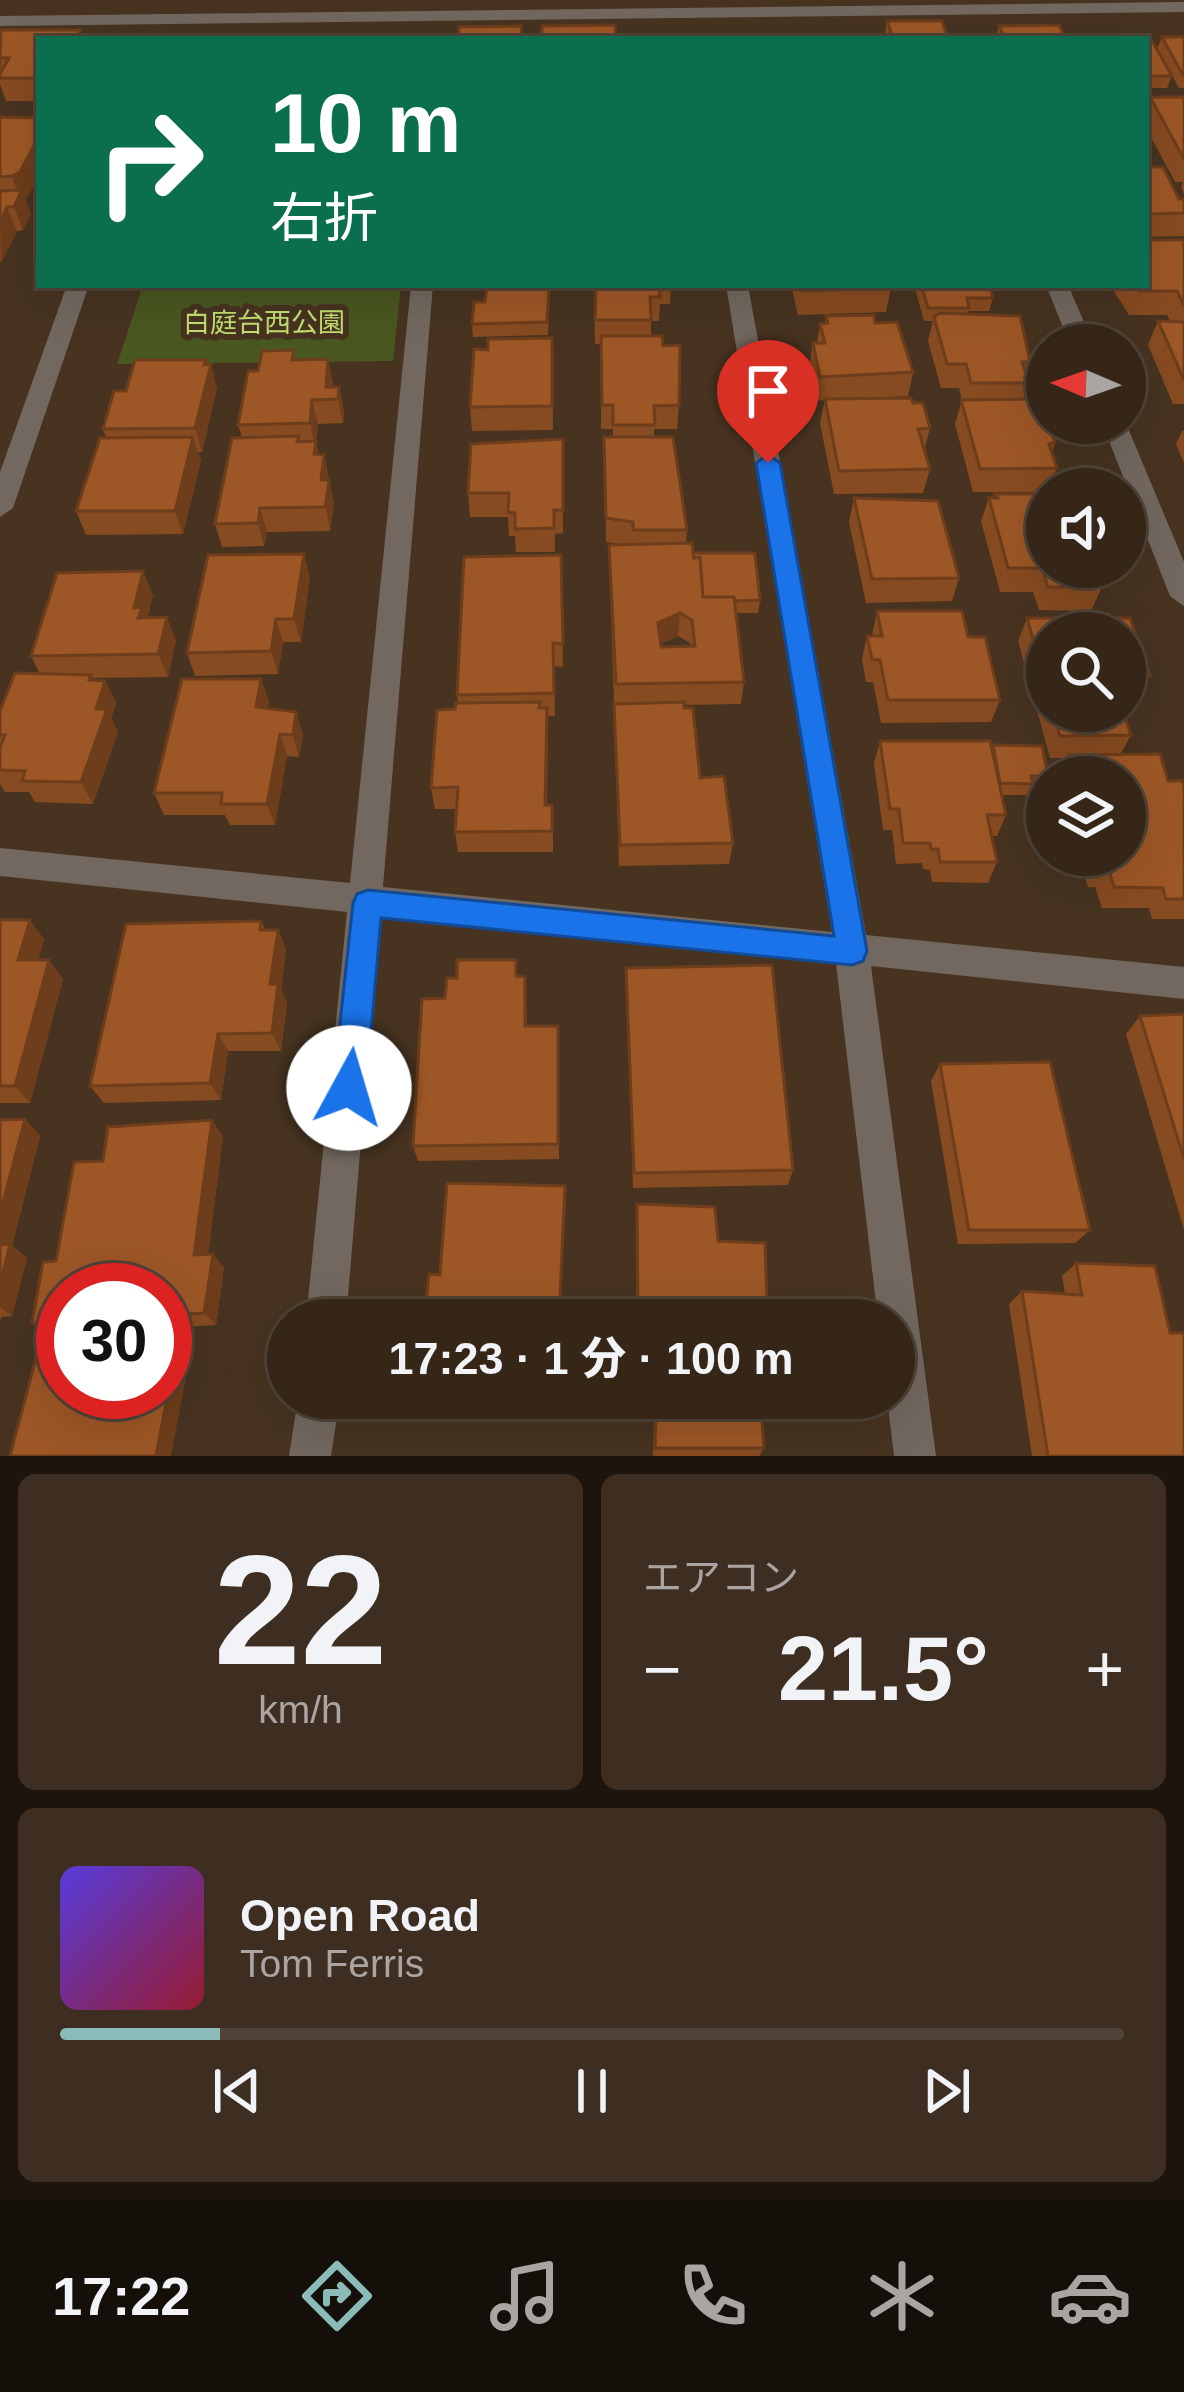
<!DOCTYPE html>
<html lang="ja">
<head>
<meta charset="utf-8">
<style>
	body { margin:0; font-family:Arial,"Noto Sans JP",sans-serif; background:#3d2e21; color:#f1f3f6; height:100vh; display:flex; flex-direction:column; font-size:45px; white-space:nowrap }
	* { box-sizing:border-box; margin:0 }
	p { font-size:39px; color:#aaa5a2 }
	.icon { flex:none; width:66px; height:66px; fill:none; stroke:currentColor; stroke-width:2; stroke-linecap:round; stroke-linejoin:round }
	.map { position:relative; height:1456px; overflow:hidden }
	.drawer { display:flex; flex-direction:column; gap:18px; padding:18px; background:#1d150d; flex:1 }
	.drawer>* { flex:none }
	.banner { position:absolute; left:36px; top:36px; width:1113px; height:252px; border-radius:0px; box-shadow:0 12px 48px #0002,0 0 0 3px #4f4337; background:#0b6e4f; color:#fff; overflow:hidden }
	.needle { width:78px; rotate:272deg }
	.buttons { position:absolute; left:1026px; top:324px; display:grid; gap:24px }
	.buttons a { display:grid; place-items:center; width:120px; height:120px; border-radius:50%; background:#352618; box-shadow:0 12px 48px #0002,0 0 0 3px #4f4337; font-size:60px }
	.speed { position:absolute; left:36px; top:1263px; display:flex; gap:24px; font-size:60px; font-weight:700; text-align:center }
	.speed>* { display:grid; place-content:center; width:156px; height:156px; border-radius:50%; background:#352618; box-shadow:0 12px 48px #0002,0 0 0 3px #4f4337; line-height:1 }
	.speed .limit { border:18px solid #d22; background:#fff; color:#111 }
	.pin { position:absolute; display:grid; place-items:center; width:102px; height:102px; color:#fff; margin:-123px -51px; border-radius:50% 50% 50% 0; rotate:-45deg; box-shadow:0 0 12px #0007 }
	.pin .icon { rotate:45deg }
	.me { position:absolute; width:132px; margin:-66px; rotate:6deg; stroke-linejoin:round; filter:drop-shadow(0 0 9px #0008) }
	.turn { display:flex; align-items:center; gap:42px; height:252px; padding:0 36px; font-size:54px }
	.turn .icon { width:156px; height:156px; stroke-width:2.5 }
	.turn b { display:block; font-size:84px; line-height:102px }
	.big { font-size:90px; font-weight:800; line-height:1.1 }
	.drawer .card { flex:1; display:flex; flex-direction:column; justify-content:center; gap:18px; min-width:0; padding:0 42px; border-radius:18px; background:#3d2e21 }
	.drawer .dial { align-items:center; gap:0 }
	.dial b { font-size:156px; line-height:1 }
	.song { display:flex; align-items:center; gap:36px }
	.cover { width:144px; height:144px; border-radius:18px; background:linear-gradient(135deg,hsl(250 70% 55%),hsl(350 70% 35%)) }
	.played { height:12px; border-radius:6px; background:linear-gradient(90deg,#8bbbb9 15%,#4f4337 15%) }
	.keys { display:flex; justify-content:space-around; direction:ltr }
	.heat { display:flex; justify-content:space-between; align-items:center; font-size:66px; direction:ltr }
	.drawer .tiles { flex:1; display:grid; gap:18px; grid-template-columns:1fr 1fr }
	.card:last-child { grid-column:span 2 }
	.trip { position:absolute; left:267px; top:1299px; width:648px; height:120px; border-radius:60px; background:#352618; box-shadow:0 12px 48px #0002,0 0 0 3px #4f4337; font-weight:800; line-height:120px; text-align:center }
	.dock { display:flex; height:192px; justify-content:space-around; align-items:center; background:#150f0a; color:#aaa5a2 }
	.dock .icon { width:84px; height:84px }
	.dock .selected { color:#8bbbb9 }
	.dock b { font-size:54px; color:#f1f3f6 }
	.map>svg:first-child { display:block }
</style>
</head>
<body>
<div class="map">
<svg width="1184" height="1456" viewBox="0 0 1184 1456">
	<rect width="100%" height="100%" fill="#473320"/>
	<path fill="#495720" d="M143,285H401L393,361L117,364Z"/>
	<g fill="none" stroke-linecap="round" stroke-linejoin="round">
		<path fill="#72685f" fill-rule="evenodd" d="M1184,2V12L0,26V16Z
			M67,285H89L13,508L0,517V472Z
			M411,285H433L383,887L832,932L726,285H748L866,935L1184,967V999L871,966L936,1456H894L887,1398H894V1320H878L836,963L380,915L346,1320H306L347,912L0,876V848L350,883Z
			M1046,285H1068L1094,345H1070Z
			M1125,421L1184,562V606L1170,596L1102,423Z
			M298,1398H340L331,1456H289Z"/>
	</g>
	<path fill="#874b21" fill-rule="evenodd" d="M887,21L948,39H884Z
		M999,26L1066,39H996Z
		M1,30H80L83,39H39V101H6L0,84Z
		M1162,37H1184V88H1179L1157,49Z
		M1146,39L1172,76L1167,88H1146Z
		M1150,97H1184V194L1181,187L1183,182H1175L1146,128V109Z
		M0,117L29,195L25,198L31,214L23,230L17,231L0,263Z
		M1146,146L1151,157L1147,167L1179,199H1184V236L1146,237Z
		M1184,240V404H1173L1148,345L1158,321H1170L1167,315H1129L1110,285H1146Z
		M550,285L548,335L473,337L472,324L485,302Z
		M594,285H671L670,304H660L659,321H651V336L663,346L679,405L677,429H654V437L687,530L686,544L693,553L760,600L758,613H736L744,682L741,704L684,705L700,778L733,843L729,864L619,866L609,545H627L606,542L604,437H613V429H601V344H595ZM678,636L690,643V646L661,647L660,644Z
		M791,285H890L891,288L886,312L798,315Z
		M914,285H989L993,298L989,311H968L967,314L1030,362L1026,374L1029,383L1023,400L1055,443L1052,452L1057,468L1047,492H973L955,424L962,400L959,388H941L928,341L933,321H924Z
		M826,316L875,323L913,372L908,396L850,399L930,428L924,451L930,469L923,493L834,494L820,423L825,400L816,401L809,367L813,343H817L820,324H825Z
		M552,338L553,430L472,431L470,407L488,350Z
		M328,359L333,387H339L344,411L343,423L318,424L316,442L318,454L324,455L334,504L330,531L267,532L264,546L222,547L215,524L242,437L238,425L258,371L296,360Z
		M207,365L217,388L202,452H198L201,460L183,534L86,535L76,511L106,438L103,429L126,391Z
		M1182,431H1184V463L1176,444Z
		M563,439V533L555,534V552H516L515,536H509L508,517H470L468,493Z
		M995,494L1047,567H1106L1099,581L1102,587L1091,611L1039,610L1033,592H1000L981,521L989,498H994Z
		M854,498L959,578L952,601L866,603L849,522Z
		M561,555L563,667L554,666L555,716H548L547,805L553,826V852H458L455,832L457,809H435L431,788L458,703L457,695Z
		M310,577L301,642H283L278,674L195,676L187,653Z
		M153,595L147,618L176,640L168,677L92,678L94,681H105L116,703L111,718L118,732L93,804L35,802L29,792H5L0,784V711L40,674L31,656Z
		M877,611L968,637L1000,700L991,722L881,723L873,682H866L862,659L867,636H872Z
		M1027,618H1130L1150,675L1138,697H1125V633H1047V711H1123L1131,735L1120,755L1160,754L1168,781H1182L1184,786V919H1152L1149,908H1102L1095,887H1088L1079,855H1125V777H1058L1067,758H1050L1018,641Z
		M261,679L269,701L267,709L303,734L299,757L287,756L275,825H230L225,815H164L154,793Z
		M880,741L991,748L993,745L1047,777L1042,788H1031L1027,795H1002L1006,815L997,836H992L997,862L988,883L932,882L930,870L923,869L922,863L896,864L892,830H883L874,763Z
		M0,920L44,939L38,960L63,979L30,1103H0Z
		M261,921L265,930H278L286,949L281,989L287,1003L281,1051H228L221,1100L104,1103L90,1086Z
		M626,968L793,1170L788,1185L633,1188Z
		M517,976L525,977L527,1026H558L559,1159L418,1161L413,1146L445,998Z
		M1184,1014V1230L1126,1034L1140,1016Z
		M940,1064L1090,1230L1075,1243L958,1244L931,1081Z
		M25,1119L40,1136L12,1246L27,1258L12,1316L1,1317L0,1321V1120Z
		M223,1136L208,1254L224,1267L216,1325L165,1328V1290H63V1334L49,1335L32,1323L56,1261L103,1161Z
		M637,1204L718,1241L767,1301L795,1320H636Z
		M1076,1263L1184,1456H1032L1009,1304L1022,1291L1065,1294L1062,1276Z
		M482,1398H562V1405L483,1402Z
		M637,1398H796L794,1402H760L764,1448L759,1456H653L654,1414L637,1413Z"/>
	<path fill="#6e3d1b" d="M39,136V175L29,195L25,198L31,214L23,230L14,207L19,196L12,176Z
		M7,207L17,231L1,263L0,222Z
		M328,359L333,383L332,399L326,387Z
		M206,360L209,371L211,364L217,388L202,452L195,428Z
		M339,387L344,411L343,423L338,399Z
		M312,400L318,424L316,442L321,465L314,454L315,446L310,423Z
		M193,437L201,460L183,534L175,511Z
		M324,455L334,504L330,531L321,480Z
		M260,508L267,532L264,546L258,523Z
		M304,554L310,577L301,642L294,619Z
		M143,571L153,595L146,619L148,641L134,608Z
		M680,613L678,636L657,646L658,623Z
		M167,617L176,640L168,677L158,654Z
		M276,619L283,642L278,674L271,651Z
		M91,675L101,695L105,681L116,703L111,718L118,732L93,804L81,782L96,709L89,680Z
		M261,679L269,701L263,729L256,707Z
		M547,708L548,730L546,826L545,805Z
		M296,712L303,734L299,757L293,735Z
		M280,734L287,756L275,825L267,804Z
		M30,920L44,939L32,979L18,960Z
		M278,930L286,949L281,989L287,1003L281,1051L272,1033L270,984Z
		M49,960L63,979L30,1103L15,1086Z
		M218,1034L228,1051L221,1100L210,1083Z
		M25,1119L40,1136L12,1246L27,1258L12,1316L0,1307V1214Z
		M212,1120L223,1136L206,1268L194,1255Z
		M565,1186L566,1200L559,1320Z
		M213,1254L224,1267L216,1325L204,1313Z
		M175,1356L188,1367L171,1456H156Z"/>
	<path fill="#9d5726" stroke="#6e3d1b" stroke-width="3" fill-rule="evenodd" d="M887,21H942L948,39H893Z
		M615,25L616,39H542V26Z
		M1059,25L1066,39H1005L999,26Z
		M521,26L522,39H458L459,27Z
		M1,30H80L76,39H39V78H0V74L9,58H0Z
		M1069,36H1101L1102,39H1070Z
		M1162,37H1184V75H1183Z
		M1124,39H1151L1172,76H1146V39Z
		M1150,97H1184V159Z
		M0,117L38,118L36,123H39V136L20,172L12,176L0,177Z
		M1146,167H1163L1179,199H1184V213L1146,214Z
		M22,190L14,207H7L0,222V191Z
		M1146,240H1184V305L1177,291H1139L1135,285H1146Z
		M487,285H549L547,322L472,324L474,302H485Z
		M610,285H659L660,297H650L651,320H595L596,287H610Z
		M800,285H890L891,288L801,291Z
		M921,285H989L993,298H967L969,308H928Z
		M940,313L1020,316L1030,362H1022L1029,383H971L966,364H947L934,317Z
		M874,315L875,323L897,322L913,372L820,377L813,343H825L820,324L828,323L826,316Z
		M1158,321L1184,322V380Z
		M601,336H662L663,346L680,345L679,405L654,406L655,425H613V405H602Z
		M552,338V406L470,407L474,349L488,350V339Z
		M294,350L292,360L328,359L326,387H339L338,399L312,400L310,423L238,425L248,371H258L262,351Z
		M135,360H206L204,365L211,364L195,428L103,429L114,391H126Z
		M911,398L913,403H923L930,428L918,429L930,469L839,471L825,399Z
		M1040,399L1055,443L1049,444L1057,468L980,469L961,400Z
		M299,436L297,442L316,441L314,454L324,455L321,480H329L325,507L260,508L258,523L215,524L232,438Z
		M193,437L175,511H76L100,438Z
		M604,437H673L687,530H633V522L606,518Z
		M563,439V510H554V528L515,529V513L508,512L509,493H468L471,444Z
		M995,494H1047V567H1095L1102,587H1048L1042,568H1008L989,498H998Z
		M854,498L938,501L959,578L872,579Z
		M692,543L694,558L700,557L703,597H734L744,682L616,684L609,545ZM680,613L692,620L695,646L661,647L658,623Z
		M693,553H755L760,600L735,601L734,597H703L700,557L694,558Z
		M304,554L294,619H276L271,651L187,653L208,555Z
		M561,555L563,644L553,643L554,693L457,695L464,557Z
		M143,571L134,608L142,607L138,618L167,617L158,654L31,656L57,573Z
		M877,611H962L968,637H985L1000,700H888L880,660L872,659L867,636H882Z
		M1027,618H1130L1150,675H1125V633H1047V689Z
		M15,673L91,675L89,680L105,681L96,709H107L81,782L22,781L25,771L0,770V747L5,735H0V711Z
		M182,679H261L256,707L296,712L293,735L280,734L267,804H221L222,793H154Z
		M540,702L539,708H547L545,805H552V831L455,832L458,787L431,788L437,710L455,709L456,703Z
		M684,702V708H693L700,778L724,776L733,843L620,845L614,704Z
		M1053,711H1123L1131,735L1060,736Z
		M880,741H990L1006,815H987L997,862H940L938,849H931L930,843H903L899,809H890Z
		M993,745L1042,746L1048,776H1031L1033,784L1000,783Z
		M1160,754L1168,781H1182L1184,786V899H1166L1163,888L1114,887L1108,867H1100L1097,855H1125V777H1075L1069,755Z
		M0,920H30L18,960H49L15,1086H0Z
		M261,921L260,930H278L270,984H278L272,1033L218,1034L210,1083L90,1086L126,924Z
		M457,960H516V976L525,977V1026H558V1144L413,1146L422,999L445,998L447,978H457Z
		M772,965L793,1170L634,1173L626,968Z
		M1184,1014V1159L1140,1016Z
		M1050,1062L1090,1230H969L940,1064Z
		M25,1119L0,1214V1120Z
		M212,1120L194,1255L213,1254L204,1313L165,1315V1290H63V1322L32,1323L43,1262L56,1261L74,1162L103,1161L108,1127Z
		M447,1183L565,1186L559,1318L583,1320H424L429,1274L440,1275Z
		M637,1204L715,1207L718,1241L765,1243L767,1301L793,1302L795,1320H638Z
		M0,1244L10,1245L0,1283Z
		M1076,1263L1155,1266L1170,1333H1184V1456H1048L1022,1291L1082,1295Z
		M37,1354H63V1392H165V1356H175L156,1456H10Z
		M638,1398H760L764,1448H655L656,1404H638Z"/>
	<path fill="#1a73e8" stroke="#114b97" stroke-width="3" d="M768,455L780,463L867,951L863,961L852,965L381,918L366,1088L361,1100L349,1104L338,1100L333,1088L353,903L357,894L368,890L834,936L756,463Z"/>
	<g text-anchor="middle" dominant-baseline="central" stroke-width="12" stroke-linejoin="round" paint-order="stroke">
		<g font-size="27" fill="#c2de70" stroke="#473320">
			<text x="264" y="323">白庭台西公園</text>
		</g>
	</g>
</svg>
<div class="buttons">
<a><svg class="needle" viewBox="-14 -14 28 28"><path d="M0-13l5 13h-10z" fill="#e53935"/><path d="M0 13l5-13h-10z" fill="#aaa5a2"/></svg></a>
<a><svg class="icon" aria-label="sound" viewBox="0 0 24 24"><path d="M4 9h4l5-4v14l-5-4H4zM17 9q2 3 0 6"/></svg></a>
<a><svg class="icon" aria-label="search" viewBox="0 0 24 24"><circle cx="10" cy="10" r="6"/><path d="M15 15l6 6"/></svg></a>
<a><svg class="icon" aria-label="layers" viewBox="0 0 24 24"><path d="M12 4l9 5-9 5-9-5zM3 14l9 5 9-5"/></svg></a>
</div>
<div class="speed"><div class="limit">30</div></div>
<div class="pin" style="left:768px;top:463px;background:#d93025"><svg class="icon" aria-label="arrive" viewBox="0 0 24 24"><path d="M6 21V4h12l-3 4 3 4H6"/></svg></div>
<svg class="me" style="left:349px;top:1088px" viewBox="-20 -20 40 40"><circle r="19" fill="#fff"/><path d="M0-13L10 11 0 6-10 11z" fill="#1a73e8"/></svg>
<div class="trip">17:23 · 1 分 · 100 m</div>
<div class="banner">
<div class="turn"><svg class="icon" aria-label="right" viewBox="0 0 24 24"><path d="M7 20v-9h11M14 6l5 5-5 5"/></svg><div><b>10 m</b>右折</div></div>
</div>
</div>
<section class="drawer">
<div class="tiles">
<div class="card dial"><b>22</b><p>km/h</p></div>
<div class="card"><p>エアコン</p>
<div class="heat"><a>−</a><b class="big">21.5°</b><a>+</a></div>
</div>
<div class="card">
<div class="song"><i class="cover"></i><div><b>Open Road</b><p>Tom Ferris</p></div></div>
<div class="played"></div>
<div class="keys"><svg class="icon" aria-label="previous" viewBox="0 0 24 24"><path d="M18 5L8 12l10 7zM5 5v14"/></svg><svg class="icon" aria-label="pause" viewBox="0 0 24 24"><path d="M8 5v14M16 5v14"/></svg><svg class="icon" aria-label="next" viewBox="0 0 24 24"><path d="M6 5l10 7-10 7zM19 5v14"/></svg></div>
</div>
</div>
</section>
<nav class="dock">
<b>17:22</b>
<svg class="icon selected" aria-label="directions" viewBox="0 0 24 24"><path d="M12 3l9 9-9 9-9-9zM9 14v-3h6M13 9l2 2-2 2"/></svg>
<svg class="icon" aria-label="music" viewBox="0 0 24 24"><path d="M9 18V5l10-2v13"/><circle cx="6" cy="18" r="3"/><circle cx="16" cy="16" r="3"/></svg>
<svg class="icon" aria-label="phone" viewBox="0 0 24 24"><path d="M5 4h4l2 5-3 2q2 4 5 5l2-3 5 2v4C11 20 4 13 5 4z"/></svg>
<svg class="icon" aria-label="climate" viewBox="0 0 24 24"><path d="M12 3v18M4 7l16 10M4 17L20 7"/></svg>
<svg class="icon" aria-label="car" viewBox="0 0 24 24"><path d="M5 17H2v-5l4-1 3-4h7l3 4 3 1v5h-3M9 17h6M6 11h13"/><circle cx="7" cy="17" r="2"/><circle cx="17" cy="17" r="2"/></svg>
</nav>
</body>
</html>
